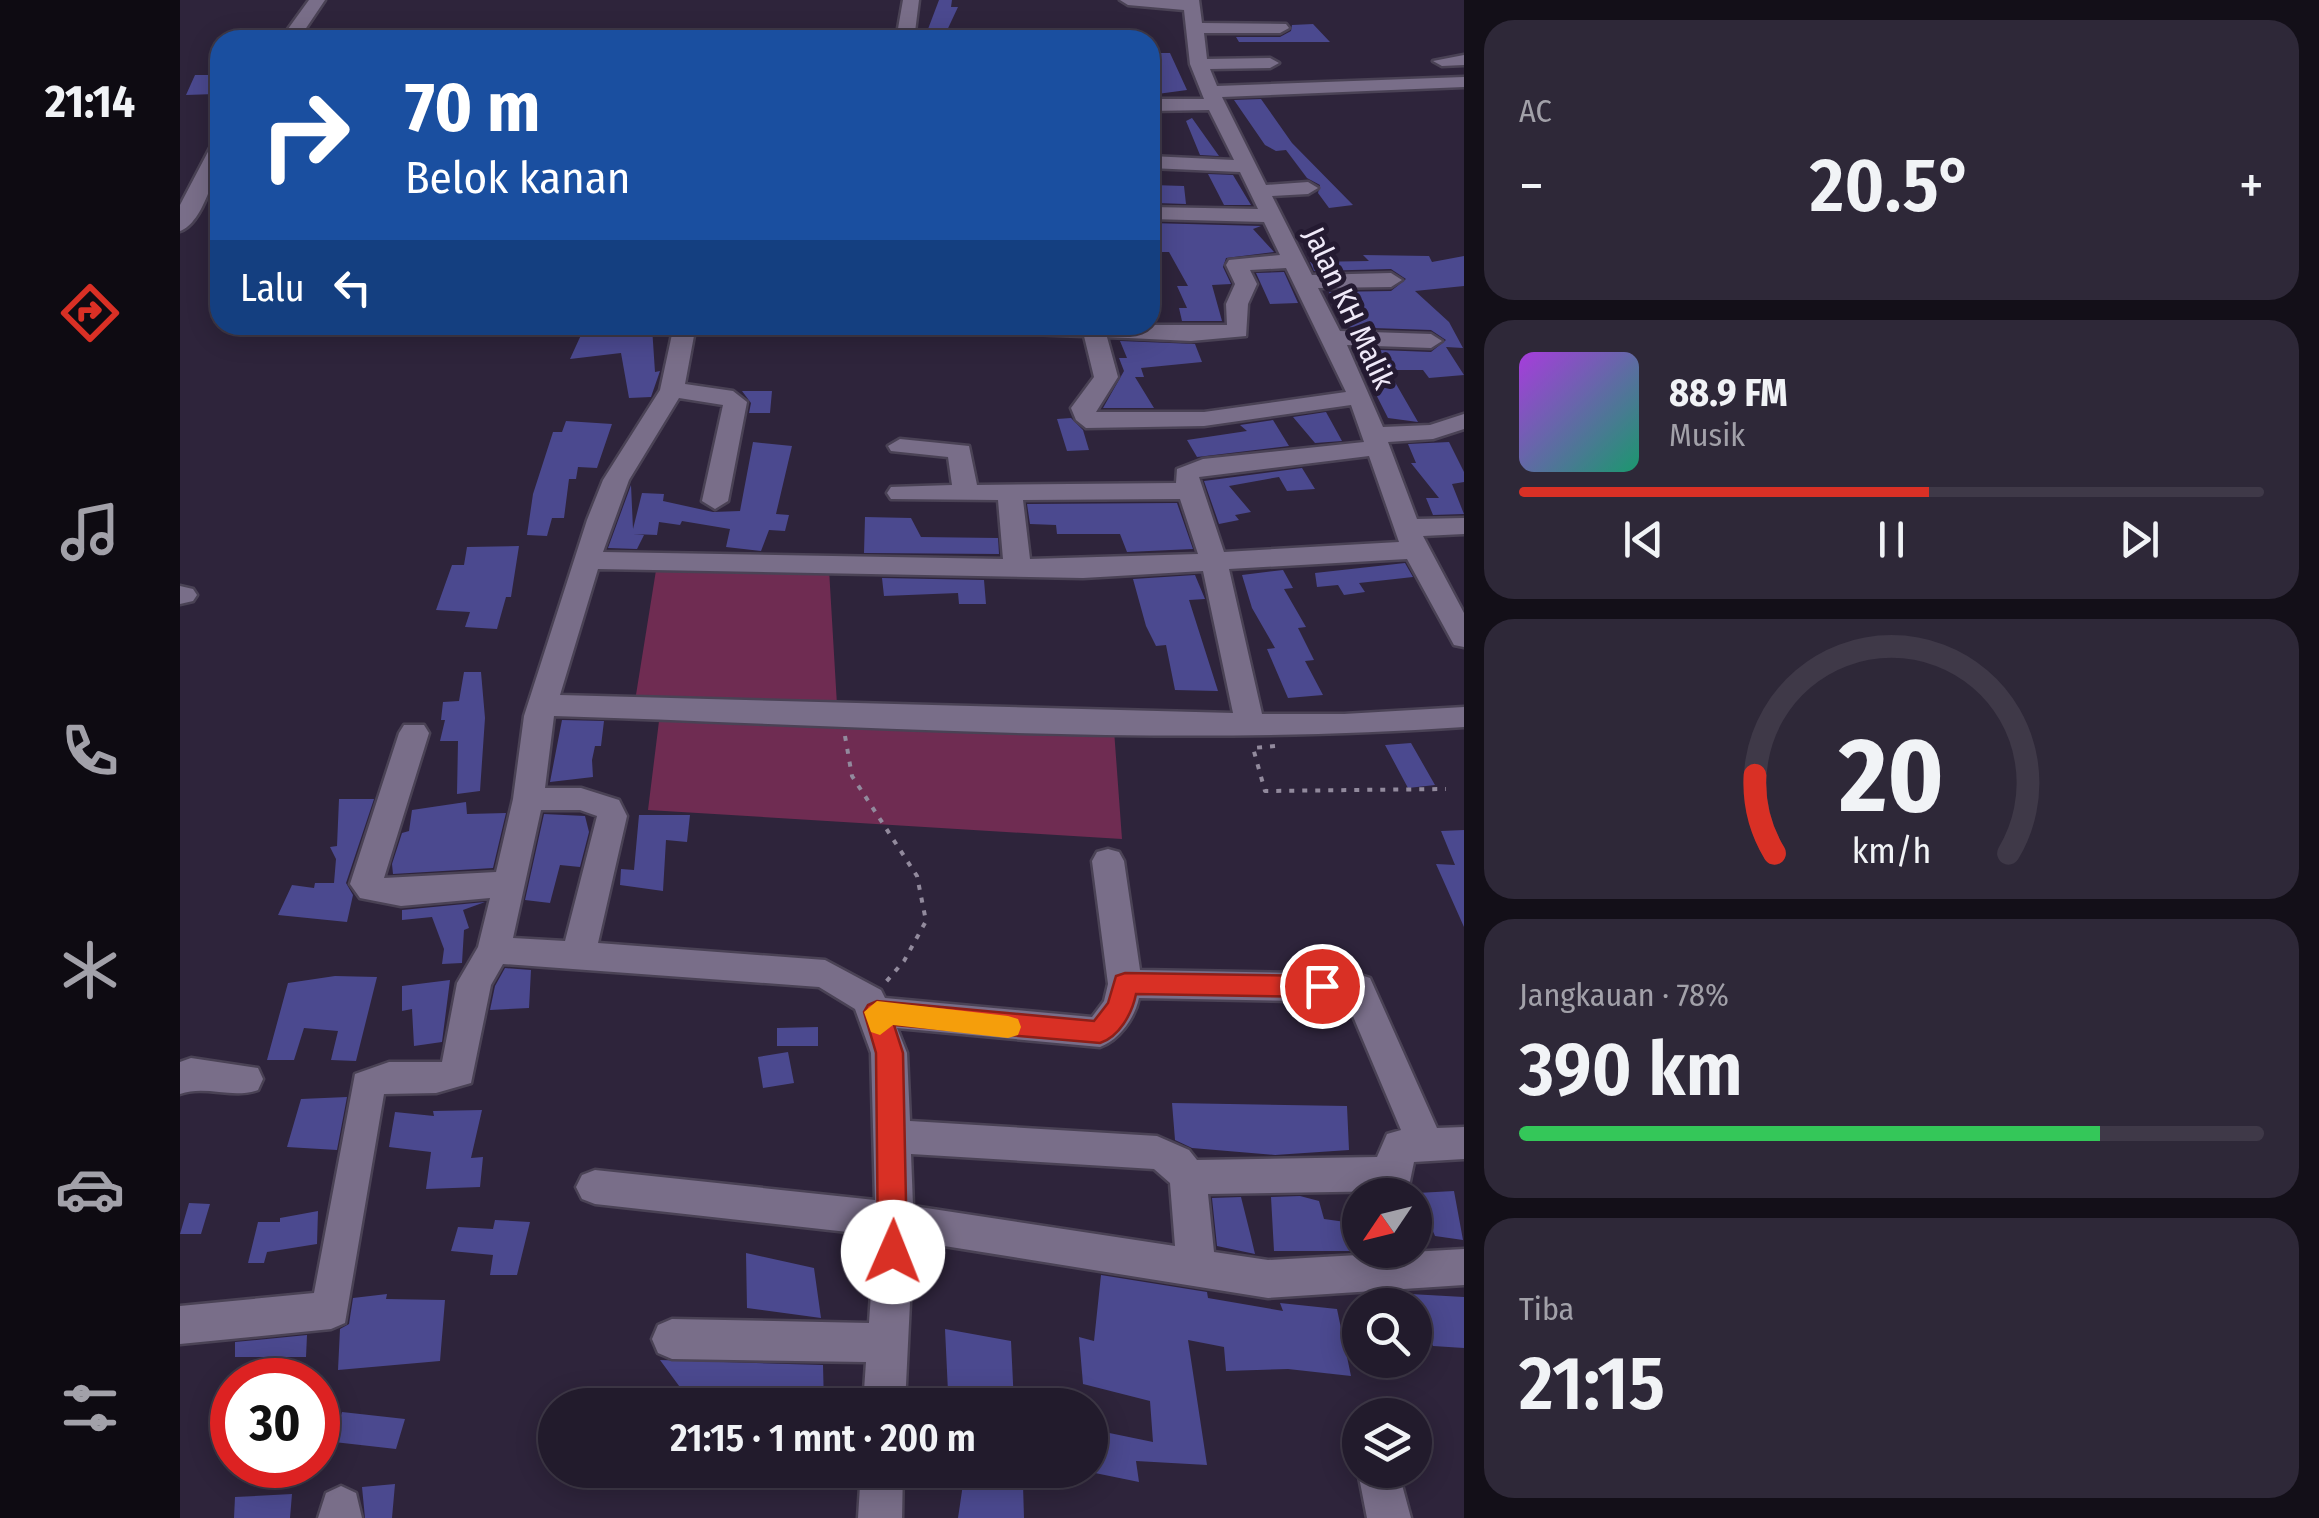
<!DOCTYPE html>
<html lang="id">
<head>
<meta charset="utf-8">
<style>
	body { margin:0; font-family:"Fira Sans Condensed",sans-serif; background:#2e2838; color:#f1f3f6; height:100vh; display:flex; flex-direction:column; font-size:38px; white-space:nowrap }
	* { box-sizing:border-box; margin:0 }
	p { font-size:32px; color:#a2a1a9 }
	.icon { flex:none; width:55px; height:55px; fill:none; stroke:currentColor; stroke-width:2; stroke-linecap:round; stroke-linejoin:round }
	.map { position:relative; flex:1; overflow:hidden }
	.side { display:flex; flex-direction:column; gap:20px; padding:20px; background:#130f18; width:855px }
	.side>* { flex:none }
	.banner { position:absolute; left:30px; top:30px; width:950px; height:305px; border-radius:30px; box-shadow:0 5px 25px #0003,0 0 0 2px #3f3948; background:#1a4fa0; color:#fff; overflow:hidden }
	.needle { width:65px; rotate:235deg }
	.fabs { position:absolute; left:1162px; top:1178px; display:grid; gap:20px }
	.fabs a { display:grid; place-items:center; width:90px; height:90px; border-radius:50%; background:#221b2c; box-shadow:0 5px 25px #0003,0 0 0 2px #3f3948; font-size:50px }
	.speed { position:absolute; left:30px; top:1358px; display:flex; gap:20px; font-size:50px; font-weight:700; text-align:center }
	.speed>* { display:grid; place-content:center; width:130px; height:130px; border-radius:50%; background:#221b2c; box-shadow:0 5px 25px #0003,0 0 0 2px #3f3948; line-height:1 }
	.speed .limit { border:15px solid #d22; background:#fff; color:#111 }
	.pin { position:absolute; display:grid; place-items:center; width:85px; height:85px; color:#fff; margin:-42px; border:5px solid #fff; border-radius:50%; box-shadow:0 2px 10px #0007 }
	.me { position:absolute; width:110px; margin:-55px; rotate:1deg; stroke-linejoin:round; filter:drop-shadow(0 0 8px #0008) }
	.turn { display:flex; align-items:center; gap:35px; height:210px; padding:0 30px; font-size:45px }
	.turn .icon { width:130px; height:130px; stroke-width:2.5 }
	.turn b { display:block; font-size:70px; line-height:85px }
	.then { display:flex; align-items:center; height:95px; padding:0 30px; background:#0003; gap:20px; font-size:38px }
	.big { font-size:75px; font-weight:600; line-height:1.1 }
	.side .card { flex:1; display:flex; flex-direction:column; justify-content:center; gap:15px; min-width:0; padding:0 35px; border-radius:30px; background:#2e2838 }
	.side .dial { align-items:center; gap:0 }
	.dial svg { height:260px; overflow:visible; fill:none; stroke:#3f3948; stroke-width:7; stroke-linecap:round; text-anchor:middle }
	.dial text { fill:#f1f3f6; stroke:none }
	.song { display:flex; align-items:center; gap:30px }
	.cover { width:120px; height:120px; border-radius:15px; background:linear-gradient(135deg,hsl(280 70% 55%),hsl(160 70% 35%)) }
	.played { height:10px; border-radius:5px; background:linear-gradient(90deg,#d93025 55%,#3f3948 55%) }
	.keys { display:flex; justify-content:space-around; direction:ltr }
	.heat { display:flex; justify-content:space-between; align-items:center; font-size:55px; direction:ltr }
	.charge { height:15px; border-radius:8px; background:linear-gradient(90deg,#34c759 78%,#3f3948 0) }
	.trip { position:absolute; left:358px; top:1388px; width:570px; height:100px; border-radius:50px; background:#221b2c; box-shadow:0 5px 25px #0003,0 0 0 2px #3f3948; font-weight:600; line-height:100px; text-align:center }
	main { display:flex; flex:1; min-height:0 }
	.dock { display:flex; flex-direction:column; width:180px; justify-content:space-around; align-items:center; background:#0e0b12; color:#a2a1a9 }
	.dock .icon { width:70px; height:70px }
	.dock .on { color:#d93025 }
	.dock b { font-size:45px; color:#f1f3f6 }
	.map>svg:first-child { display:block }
</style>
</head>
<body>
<main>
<nav class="dock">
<b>21:14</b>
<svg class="icon on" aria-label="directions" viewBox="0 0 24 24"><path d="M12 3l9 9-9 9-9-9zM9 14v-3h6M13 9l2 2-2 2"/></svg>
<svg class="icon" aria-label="music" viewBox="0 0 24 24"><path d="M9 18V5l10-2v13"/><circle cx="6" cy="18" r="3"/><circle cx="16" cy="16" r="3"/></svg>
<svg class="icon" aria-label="phone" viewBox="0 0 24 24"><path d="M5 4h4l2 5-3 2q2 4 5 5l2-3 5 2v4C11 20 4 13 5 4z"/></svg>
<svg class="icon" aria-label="climate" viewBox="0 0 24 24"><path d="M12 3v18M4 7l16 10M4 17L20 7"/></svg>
<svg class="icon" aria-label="car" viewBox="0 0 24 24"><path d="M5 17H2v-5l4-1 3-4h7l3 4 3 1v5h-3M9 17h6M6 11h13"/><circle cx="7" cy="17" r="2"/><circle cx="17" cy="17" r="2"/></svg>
<svg class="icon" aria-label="filters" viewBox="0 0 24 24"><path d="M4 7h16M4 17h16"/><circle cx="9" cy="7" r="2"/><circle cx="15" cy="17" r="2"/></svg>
</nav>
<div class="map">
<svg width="1284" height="1518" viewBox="0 0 1284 1518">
	<rect width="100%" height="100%" fill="#2e243b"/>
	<path fill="#6f2c52" d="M477,564L649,569L657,705L455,701Z
		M480,713L934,730L942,839L468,810Z"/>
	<path fill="#4b498f" d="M759,0H772L771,7H778L763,39L745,37Z
		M1133,24L1150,42H1059L1056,37H1100L1111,31L1112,25Z
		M970,53H990L1007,90L970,95Z
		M15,75H40L35,94L6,95Z
		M1081,99L1112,143L1173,205L1149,208L1138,193L1140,185L1127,178L1106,150L1096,151L1085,145L1054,100Z
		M1012,118L1039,156L1020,155L1006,121Z
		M1028,174L1053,175L1071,205H1044Z
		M972,185L1004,186L1006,204L976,203Z
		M970,223L1081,226L1073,229L1094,252L1046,258L1043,267L1051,284L1032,285L1042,321H1002L999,308H1007L997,286H1008L989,252H973Z
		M1183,255L1249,256L1252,262L1284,256V286L1235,291L1269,322L1283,348L1266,347L1284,375L1249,378L1243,370H1208L1238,422L1208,418L1173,349L1251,352L1266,340L1251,330L1164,327L1149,292L1211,291L1226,279L1211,269L1134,271L1130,262L1189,261Z
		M1104,272L1118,303L1090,304L1076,273Z
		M453,327H472L475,372L480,371L471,397L449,398L441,353L390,359L401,335L452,332Z
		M940,341L1015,344L1022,362L961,368L964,377H955L974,408H923L944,371L939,358H947Z
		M562,391H592L590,413H569L571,403Z
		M1146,412L1162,441L1135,443L1113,417Z
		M891,418L903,430L909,450L887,451L877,419Z
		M1093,420L1109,446L1017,457L1007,440L1067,431L1060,425Z
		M386,421L432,424L417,468L398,467L396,479H389L384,518H372L367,536L347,535L353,494L373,432H382Z
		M573,442L612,446L596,514L609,515L605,531L589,530L581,551L546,547L550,529L502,521L500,525L479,522L477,535L453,534L464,535L457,549L428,548L451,485L453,529L462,493L484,494L483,501L533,512L560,511Z
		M1269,442L1284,472V482L1272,484L1284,514L1253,515L1246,498H1259L1231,463H1236L1228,444Z
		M1122,468L1135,489L1107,491L1099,477L1049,486L1071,512L1055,515L1059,520L1039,524L1024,481Z
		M997,503L1013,549L947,552L940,534H877L876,525L850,524L847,504Z
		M685,517L731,518L741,537L818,538L819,554L684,553Z
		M339,546L331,597H326L317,629L285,627L290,612L256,610L272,565H284L287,547Z
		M1225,563L1233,577L1179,583L1185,592L1164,595L1158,585L1137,587L1135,573Z
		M1103,570L1113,588L1104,589L1126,627L1118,628L1134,660L1125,661L1143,695L1108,698L1087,649L1095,648L1072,608L1062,575Z
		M1015,575L1025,599L1009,600L1038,691L995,690L986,645L976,646L966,626L953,579Z
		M702,578L804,580L806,604H779L778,593L704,596Z
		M284,672H301L305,718L300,791L277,794L278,741H260L265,720H261L263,702L279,701Z
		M382,720L424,721L421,746H415L412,760L413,777L370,782Z
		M1231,743L1255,785L1228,788L1205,745Z
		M159,799H194L166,883L173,895L167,922L98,915L112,885L134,888L135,883H154L156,859L150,847L157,846Z
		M286,802L287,814L326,813L313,868L213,874L212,864L222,833L229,831L232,810Z
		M364,814L405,816L409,832L400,867L380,865L370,903L345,900Z
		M459,815H510L507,842L486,840L483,891L440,885L441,869L454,870Z
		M1284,830V927L1256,864L1275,865L1261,831Z
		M305,902L283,910L289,928L284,930L282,963L262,964L264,949L252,917L222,920V910Z
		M325,968L351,970L349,1008L310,1010L315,986Z
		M155,976L197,977L176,1061L151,1060L158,1031L124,1028L114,1060H87L108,983Z
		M270,980L262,1042L234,1046L232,1009L222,1011V986Z
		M638,1027V1046H597V1028Z
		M608,1052L614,1083L583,1088L578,1057Z
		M167,1097L157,1150L107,1147L121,1099Z
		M992,1103L1167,1106L1169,1150L1095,1155L1012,1148L995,1140Z
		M302,1110L291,1158L303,1157L300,1187L246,1189L251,1152L209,1147L215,1112L254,1116L253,1111Z
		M1274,1191L1283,1240L1255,1236L1237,1193Z
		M1120,1196L1139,1201L1144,1219L1180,1224V1251H1094L1091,1197Z
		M1061,1197L1071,1237L1075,1254L1037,1246L1032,1198Z
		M9,1203L30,1204L21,1234H0Z
		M138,1211L137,1244L87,1252L84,1263H68L78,1222H100V1218Z
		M315,1220L350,1222L337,1275H310L313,1255L271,1251L278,1227L313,1229Z
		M566,1253L634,1268L641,1318L567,1308Z
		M921,1275L1027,1292L1028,1298L1103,1311L1100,1303L1157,1309L1171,1376L1108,1369L1046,1371L1044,1347L1008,1340L1027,1465L956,1461L959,1482L910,1472V1429L973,1442L970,1401L903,1384L899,1337L914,1341Z
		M207,1294L206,1299L265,1300L260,1361L158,1370L160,1329L169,1324L173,1298Z
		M1230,1294L1284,1297V1348L1253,1346Z
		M765,1329L831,1341L834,1404L768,1392Z
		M127,1335L126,1357H55V1342Z
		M480,1360L643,1365L644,1405H513Z
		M162,1412L225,1419L216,1449L154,1442Z
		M215,1484L212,1518H185L182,1487Z
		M783,1484L843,1485L844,1518H778Z
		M112,1494L110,1518H54L55,1497Z"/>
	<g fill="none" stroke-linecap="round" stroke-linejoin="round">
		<g stroke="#4a4255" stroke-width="5">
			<path id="minor" d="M129,0H145L118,40H100Z
				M723,0H739L734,40H716Z
				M940,0H1019L1022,23L1106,24L1109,28L1100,33H1024L1027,59L1090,58L1099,63L1090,68L1030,69L1037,86L1284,77V87L1042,97L1086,185L1128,182L1138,188L1128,194L1092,196L1132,275L1211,273L1222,280L1211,287L1138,288L1160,331L1251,334L1262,341L1251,348L1167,345L1203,427L1250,425L1284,414V429L1253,439L1208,442L1237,519L1284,518V534L1243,536L1284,613V647L1274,645L1227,559L1049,569L1082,714H1164L1284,707V727C982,748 676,725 374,716L365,788H401L439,800L447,816L418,943L645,960L701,990L705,998L912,1017L924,1001L928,984L912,861L917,852L928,849L939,852L944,861L960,970L1178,974L1190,978L1257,1128L1284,1127V1159L1234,1162L1229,1186L1216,1191L1028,1194L1034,1252L1088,1260L1284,1249V1285L1088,1298L733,1241L725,1405H683L686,1362L492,1359L478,1353L472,1339L478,1325L492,1319L689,1323L695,1235L415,1204L402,1199L396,1187L402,1175L415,1170L695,1200L691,1053L675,1009L639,987L323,964L311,985L291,1083L256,1093L204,1094L165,1323L151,1329L0,1344V1306L134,1293L175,1074L209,1062H262L277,983L298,947L310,898L221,906L180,898L170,884L219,733L224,725H244L249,733L204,878L316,872L333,799L344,716L407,520L423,480L480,390L494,325H516L505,384L553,391L567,402L548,501L535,509L522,501L543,405L499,398L449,480L423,552L823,559L818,500L711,499L707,493L711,487L772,485L768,457L711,451L708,446L720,439L789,446L797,485L996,483L997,469L1023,459L1184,442L1171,405L1024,426L906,428L896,420L891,408L914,377L904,336L799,332L788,325H1047L1046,304L1055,284L1046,265L1049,260L1100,255L1084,222L970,219V207L1078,209L1060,172L970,168V156L1054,160L1029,110L970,111V99H1024L1010,64L1004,10L948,5ZM1106,268L1166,392L1024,412H916L938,377L927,337L1011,341L1066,336L1068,304L1077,284L1070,270ZM1189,456L1219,542L1044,552L1019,477ZM1000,499L1018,554L850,559L843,500ZM418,569L903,578L1023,571L1053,713L380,695ZM361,810H400L417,816L385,941L333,938ZM959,998L1167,1002L1221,1130L1207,1134L1197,1157L1017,1160L1009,1150L977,1136L730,1121L727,1053L717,1028L920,1047C939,1040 955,1018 959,998ZM731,1154L974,1169L990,1183L995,1246L733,1206Z
				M1284,55V65L1262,66L1253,61Z
				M40,142C40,165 23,224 0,231V205L30,148Z
				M0,586L13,589L17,595L13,601L0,604Z
				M11,1058L78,1068L83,1079L78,1090C52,1099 26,1085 0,1094V1062Z
				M681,1470H723L722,1518H678Z
				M1182,1470H1218L1231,1518H1187L1179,1477Z
				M161,1486L176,1493L182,1518H138L146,1493Z"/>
		</g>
		<path stroke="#928a9d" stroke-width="4" stroke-dasharray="5 8" stroke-linecap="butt" d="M665,736L672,776L737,876L746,921L724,961L705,983
			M1095,746L1073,748L1085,791L1266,789"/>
		<use href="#minor" fill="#796e89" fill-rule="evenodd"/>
	</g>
	<path fill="#d93025" stroke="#8d1f18" stroke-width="2.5" d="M945,973L1142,976L1155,986L1142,997L956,994C952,1014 939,1037 920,1043L714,1025L723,1053L727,1252L723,1262L713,1266L702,1262L698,1252L696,1053L684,1012L688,1005L697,1001L914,1021L928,1003L936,976Z"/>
	<path fill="#f59e0b" d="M697,1001L828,1016L838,1019L841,1027L838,1035L828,1038L713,1025L700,1035L691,1032L684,1012Z"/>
	<g text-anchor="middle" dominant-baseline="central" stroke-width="10" stroke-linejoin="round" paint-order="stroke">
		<g font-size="30" fill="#efe9f8" stroke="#241a31">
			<text transform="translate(1169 308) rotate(65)">Jalan KH Malik</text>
		</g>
	</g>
</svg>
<div class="fabs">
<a><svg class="needle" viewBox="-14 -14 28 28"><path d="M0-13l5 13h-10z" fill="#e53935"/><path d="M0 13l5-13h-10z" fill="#a2a1a9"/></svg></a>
<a><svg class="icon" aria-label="search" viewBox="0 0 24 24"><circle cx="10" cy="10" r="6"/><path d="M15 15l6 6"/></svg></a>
<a><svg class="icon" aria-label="layers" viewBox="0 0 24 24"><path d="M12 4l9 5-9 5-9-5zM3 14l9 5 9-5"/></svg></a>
</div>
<div class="speed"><div class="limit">30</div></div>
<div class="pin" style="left:1142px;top:986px;background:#d93025"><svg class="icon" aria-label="arrive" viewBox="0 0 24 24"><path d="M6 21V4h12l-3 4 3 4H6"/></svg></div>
<svg class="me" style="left:713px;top:1252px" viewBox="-20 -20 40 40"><circle r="19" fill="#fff"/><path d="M0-13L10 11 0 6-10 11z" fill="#d93025"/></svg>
<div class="trip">21:15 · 1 mnt · 200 m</div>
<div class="banner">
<div class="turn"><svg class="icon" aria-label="right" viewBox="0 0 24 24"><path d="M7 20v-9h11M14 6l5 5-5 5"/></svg><div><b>70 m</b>Belok kanan</div></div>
<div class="then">Lalu<svg class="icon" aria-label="left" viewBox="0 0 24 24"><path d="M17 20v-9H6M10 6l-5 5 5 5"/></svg></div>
</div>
</div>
<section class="side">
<div class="card"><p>AC</p>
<div class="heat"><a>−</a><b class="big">20.5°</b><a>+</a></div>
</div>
<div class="card">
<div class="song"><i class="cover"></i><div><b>88.9 FM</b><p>Musik</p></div></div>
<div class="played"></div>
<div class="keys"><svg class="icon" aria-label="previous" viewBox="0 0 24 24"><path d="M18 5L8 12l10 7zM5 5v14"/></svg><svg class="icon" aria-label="pause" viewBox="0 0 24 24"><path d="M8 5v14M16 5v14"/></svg><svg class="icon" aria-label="next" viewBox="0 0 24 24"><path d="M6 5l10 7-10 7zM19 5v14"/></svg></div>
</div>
<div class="card dial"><svg viewBox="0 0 100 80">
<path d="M14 69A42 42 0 1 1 86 69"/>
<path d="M14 69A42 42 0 0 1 8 45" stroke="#d93025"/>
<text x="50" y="56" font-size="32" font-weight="700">20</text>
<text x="50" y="72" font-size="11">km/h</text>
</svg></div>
<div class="card"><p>Jangkauan · 78%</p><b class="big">390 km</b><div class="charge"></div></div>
<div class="card"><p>Tiba</p><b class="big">21:15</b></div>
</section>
</main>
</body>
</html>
